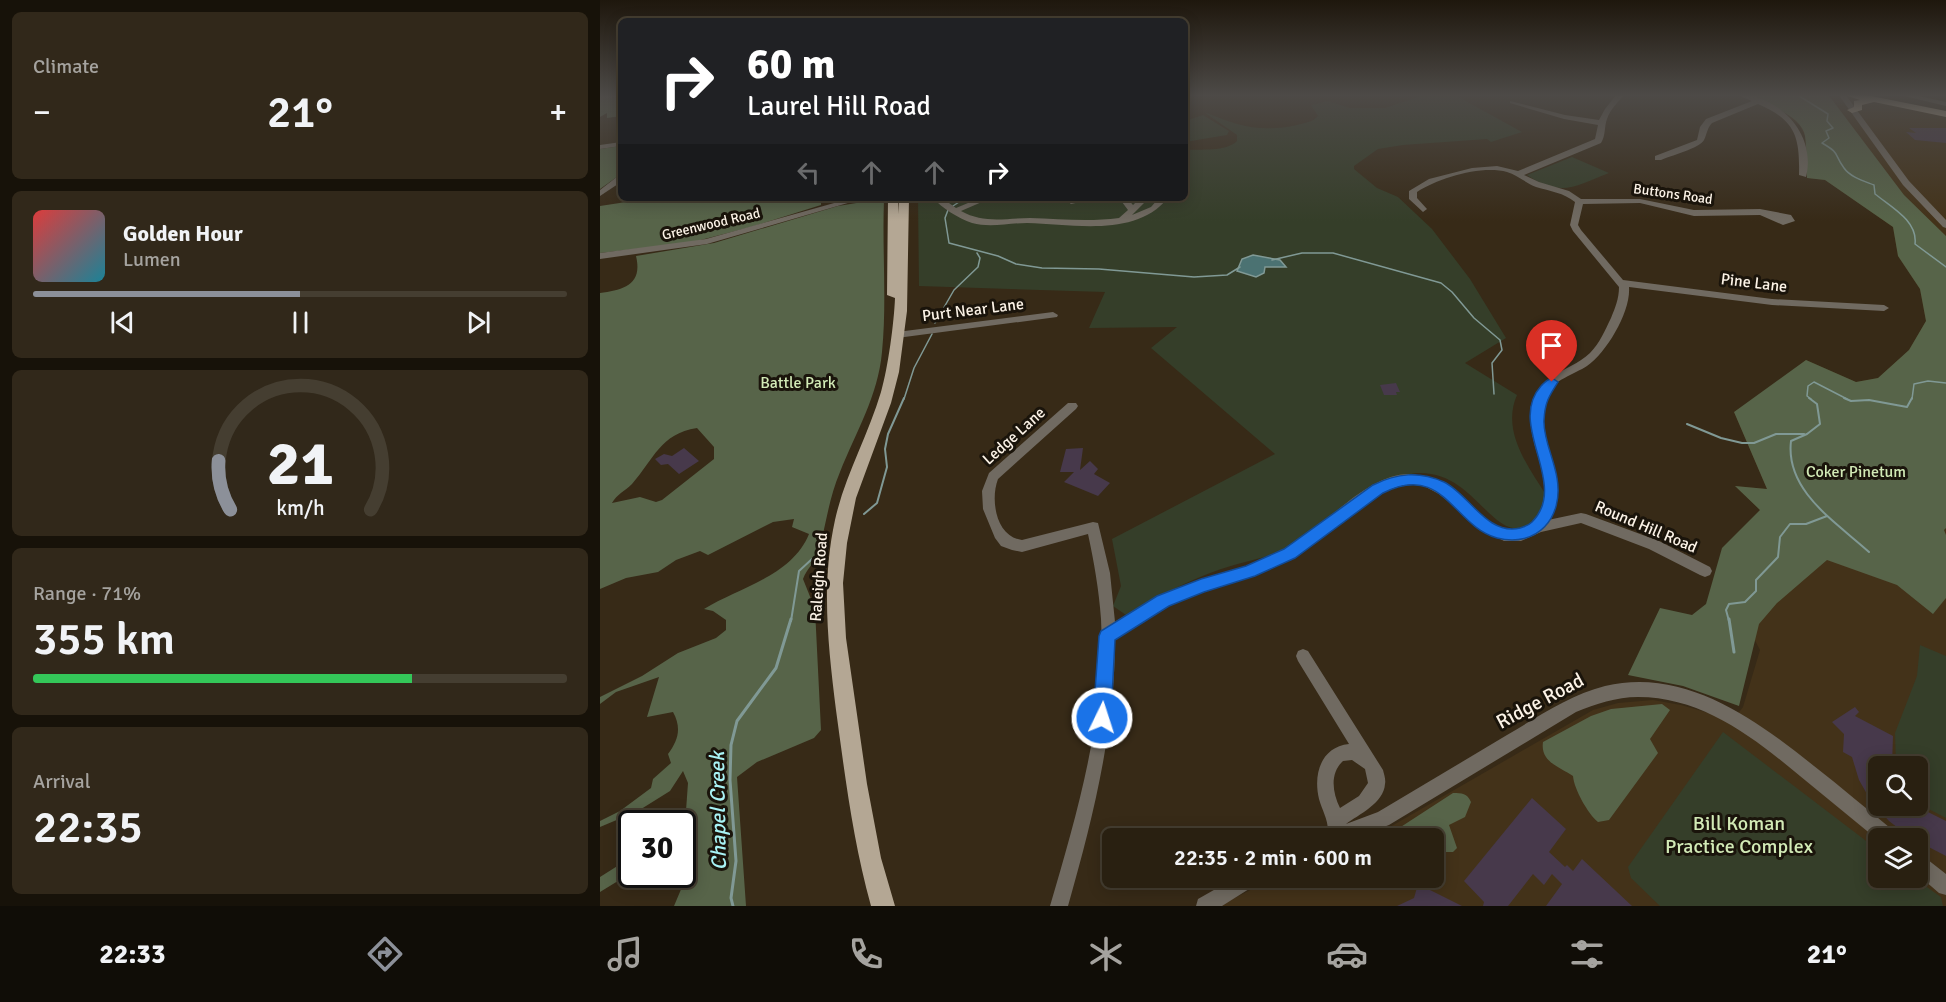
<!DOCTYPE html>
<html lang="en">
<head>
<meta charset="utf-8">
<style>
	body { margin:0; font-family:Signika,sans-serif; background:#31281a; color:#f1f3f6; height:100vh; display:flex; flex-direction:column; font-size:22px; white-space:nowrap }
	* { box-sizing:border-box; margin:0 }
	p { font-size:20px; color:#a5a39f }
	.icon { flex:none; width:33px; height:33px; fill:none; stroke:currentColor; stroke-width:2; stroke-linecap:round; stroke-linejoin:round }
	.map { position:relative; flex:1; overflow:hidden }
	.sheet { display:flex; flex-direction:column; gap:12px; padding:12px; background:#171209; width:600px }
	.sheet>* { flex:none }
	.hud { position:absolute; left:18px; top:18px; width:570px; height:183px; border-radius:9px; box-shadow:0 3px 15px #0003,0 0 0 2px #453e31; background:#202124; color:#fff; overflow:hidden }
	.controls { position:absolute; left:1268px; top:756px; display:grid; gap:12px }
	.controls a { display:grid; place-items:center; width:60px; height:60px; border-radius:9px; background:#292011; box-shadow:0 3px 15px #0003,0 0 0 2px #453e31; font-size:30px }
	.speed { position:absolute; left:18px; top:810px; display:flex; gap:12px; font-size:30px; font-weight:700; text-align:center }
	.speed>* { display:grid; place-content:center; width:78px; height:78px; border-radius:50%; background:#292011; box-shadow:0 3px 15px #0003,0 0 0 2px #453e31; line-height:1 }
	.speed .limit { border:3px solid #111; border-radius:9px; background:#fff; color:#111 }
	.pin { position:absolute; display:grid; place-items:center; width:51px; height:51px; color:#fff; margin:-62px -26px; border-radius:50% 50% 50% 0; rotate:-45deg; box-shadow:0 0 6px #0007 }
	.pin .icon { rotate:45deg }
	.me { position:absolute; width:66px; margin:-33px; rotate:4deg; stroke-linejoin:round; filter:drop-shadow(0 0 4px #0008) }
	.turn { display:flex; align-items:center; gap:21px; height:126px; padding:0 30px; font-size:27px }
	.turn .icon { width:78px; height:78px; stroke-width:2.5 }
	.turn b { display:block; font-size:42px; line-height:51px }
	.lanes { display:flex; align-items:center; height:57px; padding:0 30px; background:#0003; justify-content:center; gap:30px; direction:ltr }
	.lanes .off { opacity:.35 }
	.big { font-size:45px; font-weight:600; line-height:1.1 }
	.sheet .tile { flex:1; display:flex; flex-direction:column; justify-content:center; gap:9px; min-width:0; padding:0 21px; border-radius:9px; background:#31281a }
	.sheet .dial { align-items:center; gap:0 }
	.dial svg { height:156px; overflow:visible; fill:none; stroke:#453e31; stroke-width:7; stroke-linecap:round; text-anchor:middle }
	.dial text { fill:#f1f3f6; stroke:none }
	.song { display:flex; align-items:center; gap:18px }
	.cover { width:72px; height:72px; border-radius:9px; background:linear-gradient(135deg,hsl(0 70% 55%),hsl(190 70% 35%)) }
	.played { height:6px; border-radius:3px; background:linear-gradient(90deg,#8c9099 50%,#453e31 50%) }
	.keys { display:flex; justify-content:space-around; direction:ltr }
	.heat { display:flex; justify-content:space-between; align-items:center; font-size:33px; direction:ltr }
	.charge { height:9px; border-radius:4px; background:linear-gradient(90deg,#34c759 71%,#453e31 0) }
	.trip { position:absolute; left:502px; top:828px; width:342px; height:60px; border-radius:9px; background:#292011; box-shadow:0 3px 15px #0003,0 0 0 2px #453e31; font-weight:600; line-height:60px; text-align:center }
	.dock { display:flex; height:96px; justify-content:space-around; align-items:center; background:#100d07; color:#a5a39f }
	.dock .icon { width:42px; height:42px }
	.dock .on { color:#8c9099 }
	.dock b { font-size:27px; color:#f1f3f6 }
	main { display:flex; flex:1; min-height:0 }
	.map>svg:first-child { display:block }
</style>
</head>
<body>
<main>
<section class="sheet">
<div class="tile"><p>Climate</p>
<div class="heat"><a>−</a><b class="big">21°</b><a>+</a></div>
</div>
<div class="tile">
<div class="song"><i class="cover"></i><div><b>Golden Hour</b><p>Lumen</p></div></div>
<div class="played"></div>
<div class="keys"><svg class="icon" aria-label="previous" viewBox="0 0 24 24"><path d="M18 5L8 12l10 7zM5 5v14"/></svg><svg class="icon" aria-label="pause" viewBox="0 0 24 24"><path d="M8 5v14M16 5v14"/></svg><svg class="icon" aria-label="next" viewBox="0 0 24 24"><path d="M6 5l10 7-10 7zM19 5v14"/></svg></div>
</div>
<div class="tile dial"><svg viewBox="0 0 100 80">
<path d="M14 69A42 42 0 1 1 86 69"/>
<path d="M14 69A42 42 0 0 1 8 44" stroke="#8c9099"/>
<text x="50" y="56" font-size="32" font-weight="700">21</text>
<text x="50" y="72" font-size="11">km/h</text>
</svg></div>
<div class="tile"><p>Range · 71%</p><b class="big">355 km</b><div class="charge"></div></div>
<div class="tile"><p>Arrival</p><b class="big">22:35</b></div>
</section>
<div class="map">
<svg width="1346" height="906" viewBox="0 0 1346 906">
	<rect width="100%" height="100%" fill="#372a17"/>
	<path fill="#433219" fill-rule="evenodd" d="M1140,94H1232L1346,116V906H619L674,878H834V838H765L776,835L993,710L1018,703L1053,700L1081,705L1133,720L1143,707L1160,650L1128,589L1160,510L1135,486L1167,489L1134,412L1161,395L1206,360L1256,382L1278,378L1309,350L1326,321L1320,289L1298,256L1293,227L1225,180L1207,178L1205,136L1200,126L1179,110ZM1278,766H1317V806H1278ZM1278,838H1317V878H1278Z"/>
	<path fill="#353e29" d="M827,94H853L922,132L891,142L887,139L803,145L778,149L754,166V169L777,188L798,197L832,229L870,279L906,338L865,363L917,395C901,431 928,466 946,495L939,524C933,525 927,529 921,529C887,531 871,470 816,473C793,475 729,531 704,544C682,554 657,558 634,565C595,576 561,595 526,615L513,606L521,586L512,539L675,454L551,348L577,327L489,328L505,292L319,286L318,198H585V150C600,149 626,152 637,141V135L604,112C639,126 659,133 697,125C705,123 713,122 718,116L711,105L728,101L750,108H785Z
		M603,115L629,131L627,135L585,142V121Z
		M972,157L1009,173C976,186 961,198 927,175Z
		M1320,645L1346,656V818L1317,803V766H1296L1295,733L1317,676Z
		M1123,732L1278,850V878H1314L1341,897L1343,906H1060L1031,878L1028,867Z"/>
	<path fill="#576449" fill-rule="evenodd" d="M1140,94H1224L1230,97L1304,195L1346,236V528L1344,530L1346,535V598L1333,614L1297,585L1227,560L1177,603L1159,624L1139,706L1083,686L1028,675L1060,608L1092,615L1106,604L1122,548L1160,510L1135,486L1167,489L1134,412L1206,360L1256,382L1278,378L1309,350L1326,321L1320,289L1298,256L1293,227L1225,180L1207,178C1206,164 1207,149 1205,136C1202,114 1158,100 1140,94Z
		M21,96V116L7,118V113L0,117V99Z
		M21,146V174L0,189V149Z
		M153,198H217L221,202V205L151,227L89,243L0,253V206L26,202Z
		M281,199L284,200C282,250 287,302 282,352C278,396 256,432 240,472C229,498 226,524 219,551C217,560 207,568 203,579L215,609L221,730L214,738L157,762L137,777L146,906H74L82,887L88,855L83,852L88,783L83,771L70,791L38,811L0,827V821L20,811L51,788L53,779L71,763L68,754C78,741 82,728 73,712L47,717L59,677L16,692L0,704V697L42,676L78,653L116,638L126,630V620L113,611L104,609C140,587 192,576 209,534L192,527L194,519L173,522L108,555L100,551L76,560L58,572L26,578L0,589V293C23,290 43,285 36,256L114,243L238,206ZM97,428L114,447V459L62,500L56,502L40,497L12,503C17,494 25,491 32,484C54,459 60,434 97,428Z
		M1062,704L1070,710L1050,739L1058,753L1009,820L998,822C988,814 974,789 973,776C960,767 940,762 943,742L991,716L1011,709Z
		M853,793C862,793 867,793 871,802L865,817L849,825L857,848L853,852H834V838H790L793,832Z
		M31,860V873L0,892V877L19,865Z"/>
	<path fill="#4b7272" stroke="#809995" stroke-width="1.5" d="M653,255L680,260L686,267H665L664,273L656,277L637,271L642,259Z"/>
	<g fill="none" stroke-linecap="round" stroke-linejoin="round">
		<path stroke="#809995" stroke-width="1.5" d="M1196,94L1228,114L1227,121L1233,128L1226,131L1229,138L1222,143C1241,154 1233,153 1244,168C1250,177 1264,181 1274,185L1275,194C1291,207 1318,221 1315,244L1346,267
			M353,206L365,198
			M348,210L345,218L349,243L398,256L416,264L442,268L499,269L594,277L627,275L640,267
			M672,260L702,253H733L841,283L852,292L874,318L900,340L902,350L892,363L894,394
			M335,323L354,290L378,267L380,258L377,253
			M304,399L314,368L332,334
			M1211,399L1207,396L1208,386L1214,382L1247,399
			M1312,399L1314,384L1328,381L1346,383"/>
		<path stroke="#809995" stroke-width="2" d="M1209,398L1217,404L1220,424L1207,434L1191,441C1185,491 1236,522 1269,552
			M1244,398L1251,401L1269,400L1307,407L1312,398
			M1087,424L1121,438L1142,443H1154L1176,434H1204
			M264,514L277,503L287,467L285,449L288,434L304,398
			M191,621L199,571L212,559
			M1129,621L1126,610L1129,604L1145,602L1156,591V580L1178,557L1180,537L1190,524H1206L1227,516"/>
		<path stroke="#809995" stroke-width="3" d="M1129,619L1134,652
			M133,906L131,898L136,861L130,780L131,745L137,721L176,668L191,619"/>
	</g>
	<path fill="#47394b" d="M1309,128H1346V143L1315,140L1306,132L1316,133Z
		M796,383L800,392H796L797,395H784L780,385Z
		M84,448L99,461L79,474L68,464L61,465L55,459L64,454L72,456Z
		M483,448L480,470L490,461L498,469L494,474L510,483L498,496L464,482L474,472H460L466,449Z
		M1255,707L1259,712L1255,716L1293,736L1292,766H1278V806H1316L1346,821V856L1317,841V838H1311L1289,821L1271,801L1259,780L1252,757L1243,752L1244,734L1232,722Z
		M932,798L966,829L949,852L965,867L967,865L973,871L982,859L1032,906H946L962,884L952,874L944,885L933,874L908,906H883L884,902L864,881Z
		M818,884L862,906H797L814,898Z"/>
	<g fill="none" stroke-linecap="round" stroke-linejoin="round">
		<path fill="#706a61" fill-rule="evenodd" d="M9,94H21V96L0,100V96Z
			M1017,94H1024C1019,102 1010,109 1007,119C1004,127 1006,135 1001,143L924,175L939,182L969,191L981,199H1040L1094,210L1160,209L1191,215L1195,221L1183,225L1160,215L1094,216L1040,203L983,204L978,225L981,230L1023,280L1172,299L1284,305L1289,308L1284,311L1172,305L1029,287C1031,311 1007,352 987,366C975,374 953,380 946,395C928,437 971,473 948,520L981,513L986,514L1059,541L1110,567L1112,571L1110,575L1105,577L1100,575L1049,549L981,523L941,532L921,541H904L885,531L839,494L824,486L808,484L796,486L771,500L717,542L692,559L664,571L581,599L551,615L515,639C515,730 493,818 468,906H450C477,814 506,716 501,619C499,590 494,562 488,534L422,552L412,550L401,546L395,538L383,509L382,491L389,473L468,403H476L478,406L476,409L398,479C390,500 396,537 422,540L493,522L498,523L510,573L515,622C537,608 559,595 583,586C622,572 664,565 698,542C729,521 769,474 809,474C823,475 836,480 847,487C867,499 895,536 919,530C930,528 934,521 939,513C956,479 926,445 931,410C936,373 967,374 990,353C1000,343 1005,330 1011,318C1015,308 1019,299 1019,287L973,231L970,225L975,202C964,193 950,191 936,187C926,183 917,175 907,172C881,165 839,178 817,192V198L827,209L823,212L809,199V191L829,179L872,168L897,166L918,171L995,139L998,125L964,119L910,103V101L965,115L999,120L1005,109Z
			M1135,94C1178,94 1217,133 1206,177L1199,175C1200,136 1195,120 1158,104L1112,123C1107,128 1107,134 1104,140C1100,148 1070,156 1061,160H1055V156L1097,140L1100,127L1106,119L1152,101Z
			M1238,94H1245L1309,181L1346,220V228L1343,227L1303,185Z
			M1296,94H1310L1346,102V106Z
			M21,142V146L0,149V145Z
			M18,176H21V182L0,196V190Z
			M252,198H265L107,244L0,259V253L106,239Z
			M333,198H342L356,208L380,198H391L361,211C384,224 406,218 430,218C460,219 489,222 519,218L528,210L519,198H527L533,205L540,198H549L532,215L551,207L559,198H568C535,238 473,224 427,223C409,223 390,228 372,223C358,218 342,208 333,198Z
			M464,198H499L471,204Z
			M453,312L458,315L457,317L297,338L292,335L297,332Z
			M703,649L708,651L783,770C784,774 786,780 785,784C784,803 758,815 746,824L778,812C821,786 864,761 907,735C938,717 969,695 1005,686C1085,667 1155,719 1214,766C1241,787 1268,810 1295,832L1298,838H1278V840C1252,819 1226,797 1200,776C1153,737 1102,697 1038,697C1016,697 996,704 976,712L789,825L754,838H723L726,832L728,831C728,819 722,810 719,799C713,774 721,747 749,744L698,661L696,656L698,651ZM752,760L765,769L768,783L759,796L740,808C732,792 730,773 743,761Z
			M1317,853L1323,856L1346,874V895L1339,893L1317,874Z
			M635,878H660L657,884L622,906H596L598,899Z"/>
		<path fill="#b4a794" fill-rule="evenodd" d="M288,198H298V214L299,198H309L307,311L299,372L291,403L256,498L247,543L243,583L246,638L267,784L281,858L295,906H271C253,841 245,776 236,710C228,645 221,584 235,520C245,475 268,436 281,392C288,368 294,323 295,298L287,295Z"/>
		<path fill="#cfc0a8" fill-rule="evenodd" d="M1242,94H1261L1346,111V117L1274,102L1262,105V110L1252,113L1247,110L1254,107V101L1260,100Z"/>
	</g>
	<linearGradient id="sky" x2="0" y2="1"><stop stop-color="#1e170d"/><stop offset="0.43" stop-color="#4d4a47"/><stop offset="1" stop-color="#4d4a47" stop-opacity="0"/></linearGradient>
	<rect width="1346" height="221" fill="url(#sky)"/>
	<path fill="#1a73e8" stroke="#114b97" stroke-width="1.5" d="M952,378L958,382C949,396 945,402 944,420C943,438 954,459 957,478C964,518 937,548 897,538C853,526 844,462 783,493L695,558L655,576L604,592L569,606L515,640L511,718L508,725L502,727L496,725L493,718L499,636L501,631L557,596L601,579L646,566L684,549L773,485C797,473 819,471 844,482C869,494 887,536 920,528C925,526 928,526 932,522C970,484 906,425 941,386C945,382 946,380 952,378Z"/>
	<g text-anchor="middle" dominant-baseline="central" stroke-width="6" stroke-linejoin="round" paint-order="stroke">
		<g font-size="14" fill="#fcf3e7" stroke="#1a140b">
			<text transform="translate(1073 194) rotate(8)">Buttons Road</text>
			<text transform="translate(111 224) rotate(-13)">Greenwood Road</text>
		</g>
		<g font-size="16" fill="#fcf3e7" stroke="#1a140b">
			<text transform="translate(1154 283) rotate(7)">Pine Lane</text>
			<text transform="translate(373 310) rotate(-7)">Purt Near Lane</text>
			<text transform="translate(414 436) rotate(-42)">Ledge Lane</text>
			<text transform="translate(1046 527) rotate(23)">Round Hill Road</text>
			<text transform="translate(219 577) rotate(-86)">Raleigh Road</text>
		</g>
		<g font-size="16" fill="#d2eab6" stroke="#1a140b">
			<text x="198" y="383">Battle Park</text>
			<text x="1256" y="472">Coker Pinetum</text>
		</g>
		<g font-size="20" fill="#fcf3e7" stroke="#1a140b">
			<text transform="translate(940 701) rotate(-28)">Ridge Road</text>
		</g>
		<g font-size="20" fill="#d2eab6" stroke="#1a140b">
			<text x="1139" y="823">Bill Koman<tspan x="1139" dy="23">Practice Complex</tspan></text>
		</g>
		<g font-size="21" font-style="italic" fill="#a8f3f5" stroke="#1a140b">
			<text transform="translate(118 811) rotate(-91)">Chapel Creek</text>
		</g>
	</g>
</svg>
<div class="controls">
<a><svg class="icon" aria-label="search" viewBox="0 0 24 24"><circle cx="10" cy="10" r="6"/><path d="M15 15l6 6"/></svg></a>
<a><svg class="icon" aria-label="layers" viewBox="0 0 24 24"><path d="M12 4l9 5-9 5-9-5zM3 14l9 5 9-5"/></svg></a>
</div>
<div class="speed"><div class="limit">30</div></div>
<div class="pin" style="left:952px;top:382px;background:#d93025"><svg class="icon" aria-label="arrive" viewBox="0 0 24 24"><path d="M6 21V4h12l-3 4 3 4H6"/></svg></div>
<svg class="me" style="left:502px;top:718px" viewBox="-20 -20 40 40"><circle r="17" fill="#1a73e8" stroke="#fff" stroke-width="3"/><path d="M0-11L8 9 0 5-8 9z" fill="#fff"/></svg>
<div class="trip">22:35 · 2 min · 600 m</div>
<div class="hud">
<div class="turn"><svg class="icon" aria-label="right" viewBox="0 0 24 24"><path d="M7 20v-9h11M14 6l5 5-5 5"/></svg><div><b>60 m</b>Laurel Hill Road</div></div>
<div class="lanes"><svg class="icon off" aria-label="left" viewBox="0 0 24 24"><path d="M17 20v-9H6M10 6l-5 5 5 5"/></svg><svg class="icon off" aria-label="ahead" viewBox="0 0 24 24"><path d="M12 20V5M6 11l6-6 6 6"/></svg><svg class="icon off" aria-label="ahead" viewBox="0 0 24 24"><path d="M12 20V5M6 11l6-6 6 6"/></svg><svg class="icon" aria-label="right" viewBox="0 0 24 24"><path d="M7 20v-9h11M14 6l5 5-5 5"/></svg></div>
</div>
</div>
</main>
<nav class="dock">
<b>22:33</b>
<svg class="icon on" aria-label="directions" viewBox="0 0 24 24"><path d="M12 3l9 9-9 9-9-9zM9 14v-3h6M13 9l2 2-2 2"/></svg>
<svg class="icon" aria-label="music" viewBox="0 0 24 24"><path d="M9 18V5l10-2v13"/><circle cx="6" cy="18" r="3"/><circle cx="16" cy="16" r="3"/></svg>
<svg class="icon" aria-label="phone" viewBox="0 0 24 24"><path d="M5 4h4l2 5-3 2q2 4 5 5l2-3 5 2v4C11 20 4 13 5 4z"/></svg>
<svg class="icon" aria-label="climate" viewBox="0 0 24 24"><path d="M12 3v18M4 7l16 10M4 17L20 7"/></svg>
<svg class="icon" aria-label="car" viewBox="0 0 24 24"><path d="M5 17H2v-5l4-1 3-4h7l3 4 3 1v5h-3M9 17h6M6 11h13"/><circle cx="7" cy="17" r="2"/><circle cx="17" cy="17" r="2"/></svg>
<svg class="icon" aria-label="filters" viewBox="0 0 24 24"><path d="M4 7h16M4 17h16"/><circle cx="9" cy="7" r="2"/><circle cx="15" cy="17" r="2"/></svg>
<b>21°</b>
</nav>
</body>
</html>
